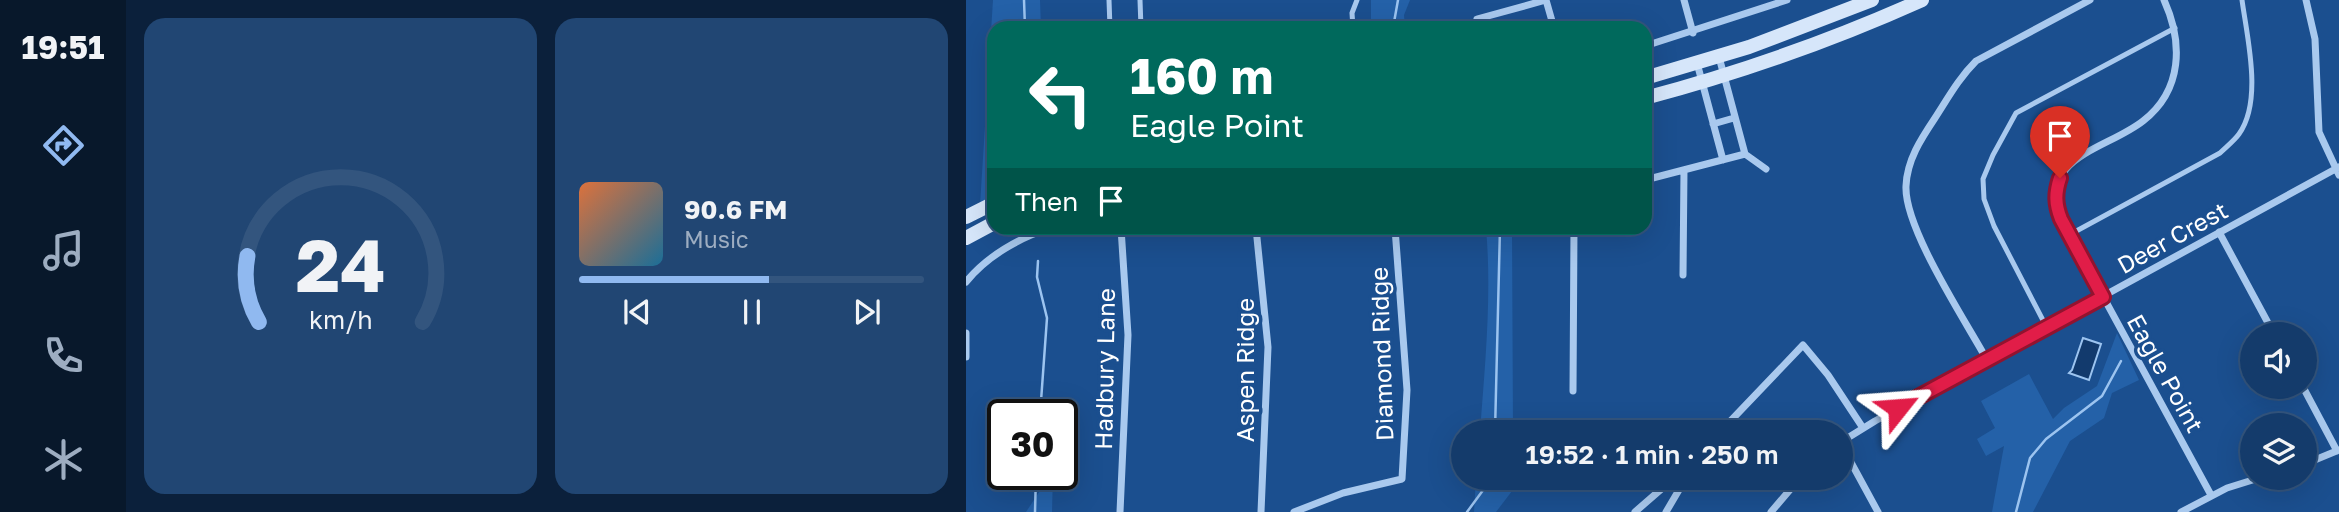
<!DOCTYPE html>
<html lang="en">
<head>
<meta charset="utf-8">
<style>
	body { margin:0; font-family:"Golos Text",sans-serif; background:#214673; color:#f1f3f6; height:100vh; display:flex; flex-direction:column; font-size:26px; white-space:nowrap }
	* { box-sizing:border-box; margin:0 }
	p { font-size:23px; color:#9dadc1 }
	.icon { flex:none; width:38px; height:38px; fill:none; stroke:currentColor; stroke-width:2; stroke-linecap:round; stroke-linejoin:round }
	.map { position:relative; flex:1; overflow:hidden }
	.details { display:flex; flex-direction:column; gap:18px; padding:18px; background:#0b203b; width:840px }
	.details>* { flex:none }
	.hud { position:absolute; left:21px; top:21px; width:665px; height:214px; border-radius:21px; box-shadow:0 7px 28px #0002,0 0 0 2px #33557e; background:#00695c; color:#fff; overflow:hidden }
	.tools { position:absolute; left:1274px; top:322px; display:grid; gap:14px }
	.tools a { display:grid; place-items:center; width:77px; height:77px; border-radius:50%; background:#143b6b; box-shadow:0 7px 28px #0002,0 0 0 2px #33557e; font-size:35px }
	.speed { position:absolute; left:21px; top:399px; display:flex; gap:14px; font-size:35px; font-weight:700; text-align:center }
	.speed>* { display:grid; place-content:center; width:91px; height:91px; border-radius:50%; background:#143b6b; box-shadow:0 7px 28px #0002,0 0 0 2px #33557e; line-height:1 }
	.speed .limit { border:4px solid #111; border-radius:10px; background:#fff; color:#111 }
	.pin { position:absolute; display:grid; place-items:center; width:60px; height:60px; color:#fff; margin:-72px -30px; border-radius:50% 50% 50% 0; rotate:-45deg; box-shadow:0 0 7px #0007 }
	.pin .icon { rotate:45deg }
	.me { position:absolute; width:77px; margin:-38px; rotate:62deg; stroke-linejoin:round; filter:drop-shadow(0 0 5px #0008) }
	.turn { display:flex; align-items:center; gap:24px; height:147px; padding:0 28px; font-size:32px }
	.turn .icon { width:91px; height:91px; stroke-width:2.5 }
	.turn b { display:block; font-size:49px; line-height:60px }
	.then { display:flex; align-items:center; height:66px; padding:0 28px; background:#0003; gap:14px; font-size:26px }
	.details .tile { flex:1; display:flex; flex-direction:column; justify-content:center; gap:10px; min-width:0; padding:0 24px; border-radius:21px; background:#214673 }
	.details .dial { align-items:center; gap:0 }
	.dial svg { height:182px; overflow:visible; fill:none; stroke:#33557e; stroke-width:7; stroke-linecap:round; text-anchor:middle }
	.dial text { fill:#f1f3f6; stroke:none }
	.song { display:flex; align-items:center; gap:21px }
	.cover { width:84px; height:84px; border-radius:10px; background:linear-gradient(135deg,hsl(20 70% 55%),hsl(200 70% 35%)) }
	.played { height:7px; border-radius:4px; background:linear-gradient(90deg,#90b9f0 55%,#33557e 55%) }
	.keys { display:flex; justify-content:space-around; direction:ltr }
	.details .tiles { flex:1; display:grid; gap:18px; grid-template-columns:repeat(2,1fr) }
	.trip { position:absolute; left:485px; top:420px; width:402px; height:70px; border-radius:35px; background:#143b6b; box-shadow:0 7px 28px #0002,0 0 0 2px #33557e; font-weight:600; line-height:70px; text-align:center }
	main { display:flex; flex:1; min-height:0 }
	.tab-bar { display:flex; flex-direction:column; width:126px; justify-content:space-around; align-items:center; background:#08182b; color:#9dadc1 }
	.tab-bar .icon { width:49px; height:49px }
	.tab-bar .on { color:#90b9f0 }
	.tab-bar b { font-size:32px; color:#f1f3f6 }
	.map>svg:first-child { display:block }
</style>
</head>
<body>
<main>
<nav class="tab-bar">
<b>19:51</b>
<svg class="icon on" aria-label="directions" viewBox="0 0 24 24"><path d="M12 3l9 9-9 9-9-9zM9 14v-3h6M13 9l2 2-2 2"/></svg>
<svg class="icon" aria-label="music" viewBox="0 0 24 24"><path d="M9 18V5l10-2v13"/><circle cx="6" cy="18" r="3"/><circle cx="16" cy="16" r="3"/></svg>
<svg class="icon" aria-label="phone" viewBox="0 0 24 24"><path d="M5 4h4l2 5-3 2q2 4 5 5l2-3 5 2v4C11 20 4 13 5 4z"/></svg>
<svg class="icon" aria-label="climate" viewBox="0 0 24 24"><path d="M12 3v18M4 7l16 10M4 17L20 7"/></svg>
</nav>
<section class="details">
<div class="tiles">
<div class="tile dial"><svg viewBox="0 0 100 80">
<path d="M14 69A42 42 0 1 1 86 69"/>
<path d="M14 69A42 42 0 0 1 9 40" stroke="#90b9f0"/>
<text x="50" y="56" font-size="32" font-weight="700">24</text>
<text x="50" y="72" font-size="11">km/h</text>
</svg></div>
<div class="tile">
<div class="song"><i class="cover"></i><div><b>90.6 FM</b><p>Music</p></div></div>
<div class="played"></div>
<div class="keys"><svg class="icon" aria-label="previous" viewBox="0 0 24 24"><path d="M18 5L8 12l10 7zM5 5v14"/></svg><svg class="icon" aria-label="pause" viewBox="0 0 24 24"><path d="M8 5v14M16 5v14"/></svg><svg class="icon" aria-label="next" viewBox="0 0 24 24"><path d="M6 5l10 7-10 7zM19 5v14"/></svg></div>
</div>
</div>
</section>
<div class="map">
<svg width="1373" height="512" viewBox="0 0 1373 512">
	<rect width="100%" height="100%" fill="#1b4f8f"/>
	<path fill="#2461a8" d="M27,0H74L75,28H28V197L14,205Z
		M405,0H444L438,15L439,28H405Z
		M520,228H546L547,432H514C519,365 526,295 520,228Z
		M1151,333L1173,380L1146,393L1138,418L1104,441L1067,512H1026L1038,446L1020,456L1011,439L1029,428L1015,401L1063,374L1087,419L1098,408L1131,386Z
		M85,474H87L86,512H60Z
		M510,478H556L530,512H508Z"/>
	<path fill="#123a6d" stroke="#9cc4f0" stroke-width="2" d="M1117,338L1135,344L1123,380L1103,373L1106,370Z"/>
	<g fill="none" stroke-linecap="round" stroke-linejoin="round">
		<path stroke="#9cc4f0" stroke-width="2.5" d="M58,0L59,28
			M427,28L432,0
			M72,261L71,277L81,318L74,415
			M529,432L534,228
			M69,512L70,474
			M501,512L526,478
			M1050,512L1064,458L1080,439L1136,396L1155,361"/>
		<path stroke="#a9c9ee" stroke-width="5" d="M143,0L144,28
			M174,0L175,28
			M387,28L386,13L391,0
			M1103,235L1254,153C1260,147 1268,141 1273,134C1297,101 1281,37 1276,0
			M1081,328L1028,226L1018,199L1017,179L1027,155L1050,113L1209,28"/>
		<path stroke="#a9c9ee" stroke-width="7" d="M718,0L727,33
			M1198,0C1217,42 1217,90 1177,121C1140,150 1072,156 1095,219L1245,495
			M1340,0L1349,39L1353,132L1373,175
			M511,19L580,0L588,28
			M679,46L821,0
			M753,57L779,154
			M731,63L757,160
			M747,124L768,118
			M679,180L779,154L800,169
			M290,228L302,347L295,512
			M1253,232L1308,334
			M717,275L718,170
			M0,282C21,256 53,238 84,228
			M0,333V357
			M1021,360C999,320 938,228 940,186C941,160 955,139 969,118C982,98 993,78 1010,61L1124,0
			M1337,387L1371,451
			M607,391L608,228
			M754,432L837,345L862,375L897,428
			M875,442L909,421L1373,167
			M875,444L912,512
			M1339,464L1373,450
			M154,512L162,335L155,228
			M328,512L377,493L436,479L441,390L429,228
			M669,512L708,478
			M700,512L720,478
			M805,512L834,478
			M1215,512L1261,488L1293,478"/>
		<path stroke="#d6e6fa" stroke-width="14" d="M679,78L783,47L906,0
			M679,98C773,73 867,40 956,0
			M0,217L28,203
			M0,238L28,223"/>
	</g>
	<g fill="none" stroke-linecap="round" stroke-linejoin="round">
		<g stroke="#92132f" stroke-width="18">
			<path id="route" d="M932,408L1137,297L1095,219C1089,204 1089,193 1094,178"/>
		</g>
		<use href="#route" stroke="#e11d48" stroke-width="12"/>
	</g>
	<g text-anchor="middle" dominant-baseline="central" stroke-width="7" stroke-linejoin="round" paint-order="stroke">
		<g font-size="24" fill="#fff" stroke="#1b4f8f">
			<text transform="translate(1206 237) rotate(-29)">Deer Crest</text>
			<text transform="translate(415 354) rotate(-92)">Diamond Ridge</text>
			<text transform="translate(138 369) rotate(-89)">Hadbury Lane</text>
			<text transform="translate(278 370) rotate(-90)">Aspen Ridge</text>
			<text transform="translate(1200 373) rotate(61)">Eagle Point</text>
		</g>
	</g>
</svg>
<div class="tools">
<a><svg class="icon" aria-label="sound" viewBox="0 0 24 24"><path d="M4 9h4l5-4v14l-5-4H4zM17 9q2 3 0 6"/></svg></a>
<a><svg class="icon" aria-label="layers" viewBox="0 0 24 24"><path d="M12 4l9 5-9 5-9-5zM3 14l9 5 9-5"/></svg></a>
</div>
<div class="speed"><div class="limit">30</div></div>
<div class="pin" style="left:1094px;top:178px;background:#d93025"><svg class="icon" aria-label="arrive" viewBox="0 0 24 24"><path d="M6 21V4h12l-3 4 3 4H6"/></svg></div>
<svg class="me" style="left:932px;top:408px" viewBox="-20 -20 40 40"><path d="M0-17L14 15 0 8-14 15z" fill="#e11d48" stroke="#fff" stroke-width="4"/></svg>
<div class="trip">19:52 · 1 min · 250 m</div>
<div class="hud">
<div class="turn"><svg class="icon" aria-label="left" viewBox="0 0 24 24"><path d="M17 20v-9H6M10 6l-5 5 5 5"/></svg><div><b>160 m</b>Eagle Point</div></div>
<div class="then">Then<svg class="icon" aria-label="arrive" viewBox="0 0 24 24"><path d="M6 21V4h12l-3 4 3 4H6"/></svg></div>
</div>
</div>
</main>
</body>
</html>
